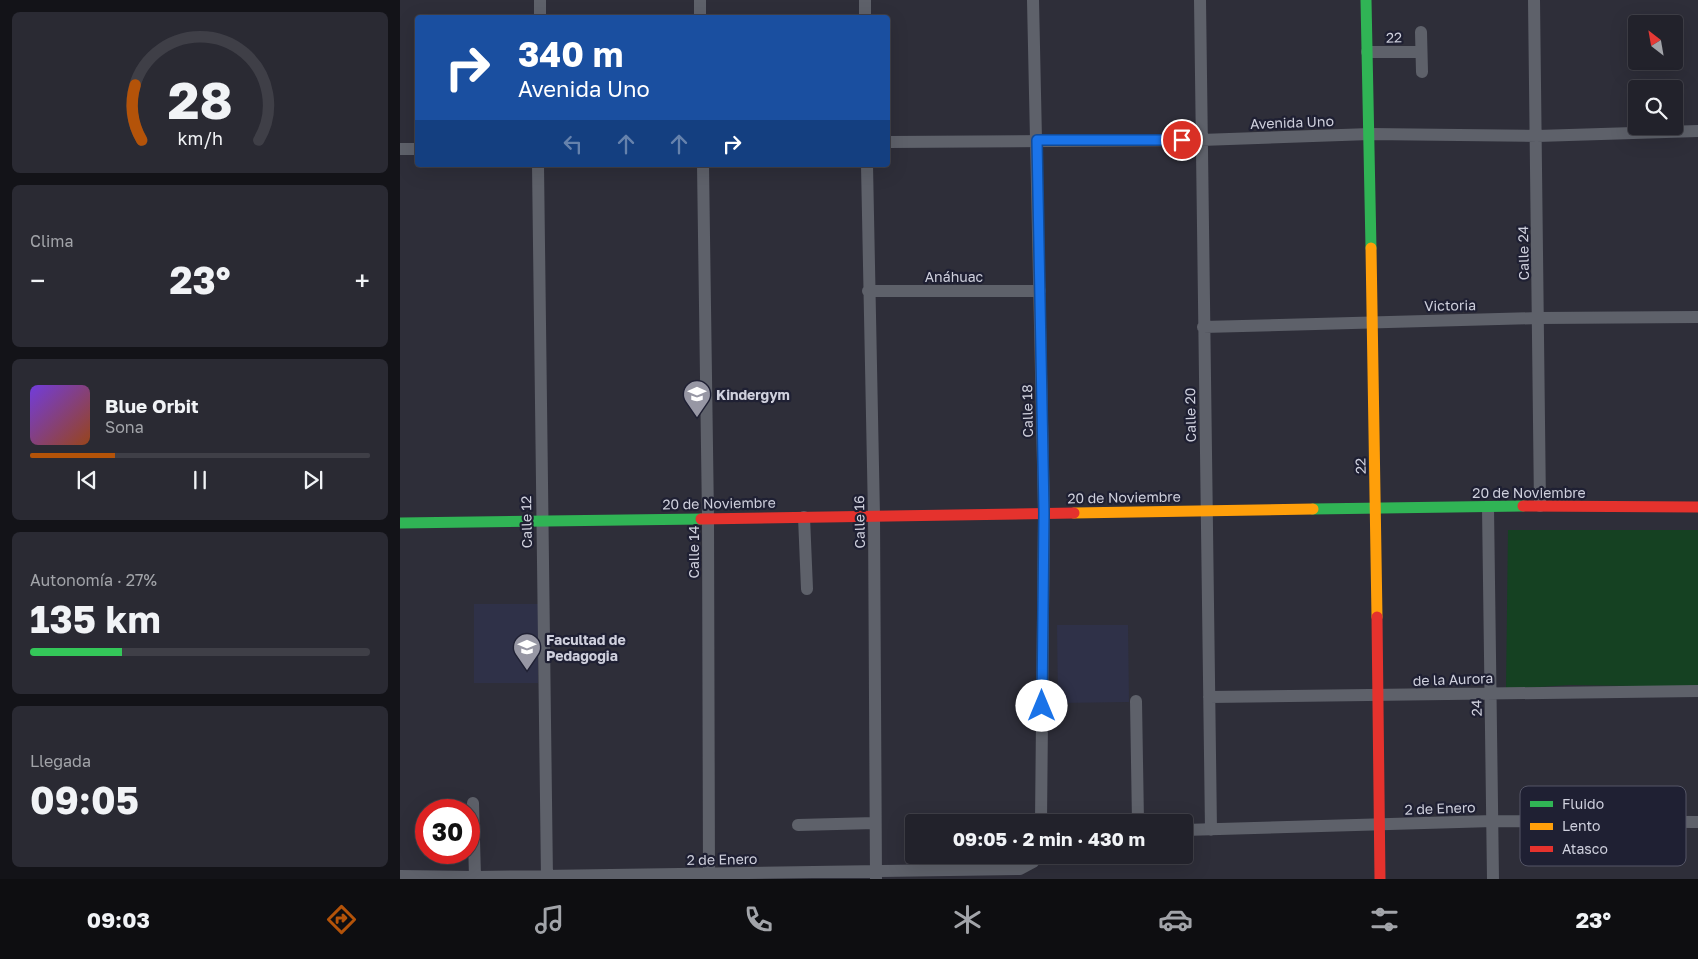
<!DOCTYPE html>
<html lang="es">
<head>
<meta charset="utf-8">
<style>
	body { margin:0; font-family:"Golos Text",sans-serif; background:#2a2a33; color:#f1f3f6; height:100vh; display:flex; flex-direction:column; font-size:19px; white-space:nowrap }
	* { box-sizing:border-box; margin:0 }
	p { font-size:16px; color:#a2a4a9 }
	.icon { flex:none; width:28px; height:28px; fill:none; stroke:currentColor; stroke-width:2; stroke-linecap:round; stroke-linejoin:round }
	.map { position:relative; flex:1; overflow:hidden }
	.drawer { display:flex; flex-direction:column; gap:12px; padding:12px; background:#131318; width:400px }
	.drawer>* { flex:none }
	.guide { position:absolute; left:15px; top:15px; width:475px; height:152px; border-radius:5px; box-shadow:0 5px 20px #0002,0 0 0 1px #3f3f47; background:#1a4fa0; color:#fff; overflow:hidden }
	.needle { width:32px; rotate:329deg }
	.fabs { position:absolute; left:1228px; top:15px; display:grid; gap:10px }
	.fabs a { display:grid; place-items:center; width:55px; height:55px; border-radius:5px; background:#22222b; box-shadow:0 5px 20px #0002,0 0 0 1px #3f3f47; font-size:25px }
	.speed { position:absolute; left:15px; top:799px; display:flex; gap:10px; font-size:25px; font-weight:700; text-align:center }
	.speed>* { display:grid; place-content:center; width:65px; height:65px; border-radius:50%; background:#22222b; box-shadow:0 5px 20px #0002,0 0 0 1px #3f3f47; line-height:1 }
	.speed .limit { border:8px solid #d22; background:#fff; color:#111 }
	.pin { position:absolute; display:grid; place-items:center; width:42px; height:42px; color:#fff; margin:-21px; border:2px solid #fff; border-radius:50%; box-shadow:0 1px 5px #0007 }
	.me { position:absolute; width:55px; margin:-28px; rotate:0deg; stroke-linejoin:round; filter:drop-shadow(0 0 4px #0008) }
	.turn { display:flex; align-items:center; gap:18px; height:105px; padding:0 20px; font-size:22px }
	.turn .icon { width:65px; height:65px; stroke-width:2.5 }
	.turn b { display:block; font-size:35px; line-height:42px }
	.lanes { display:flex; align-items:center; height:48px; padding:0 20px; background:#0003; justify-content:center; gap:25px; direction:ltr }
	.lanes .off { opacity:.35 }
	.big { font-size:38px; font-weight:700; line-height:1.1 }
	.drawer .card { flex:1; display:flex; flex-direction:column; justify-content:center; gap:8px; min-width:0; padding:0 18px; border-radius:8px; background:#2a2a33 }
	.drawer .dial { align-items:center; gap:0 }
	.dial svg { height:130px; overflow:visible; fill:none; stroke:#3f3f47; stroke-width:7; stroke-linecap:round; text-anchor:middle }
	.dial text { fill:#f1f3f6; stroke:none }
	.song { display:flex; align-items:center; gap:15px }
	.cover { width:60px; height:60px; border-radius:8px; background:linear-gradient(135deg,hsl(260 70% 55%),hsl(20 70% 35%)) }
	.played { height:5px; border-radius:2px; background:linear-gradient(90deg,#b45309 25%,#3f3f47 25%) }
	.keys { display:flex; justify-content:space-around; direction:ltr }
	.heat { display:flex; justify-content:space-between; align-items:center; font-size:28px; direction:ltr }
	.charge { height:8px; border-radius:4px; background:linear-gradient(90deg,#34c759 27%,#3f3f47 0) }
	.trip { position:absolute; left:505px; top:814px; width:288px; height:50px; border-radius:5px; background:#22222b; box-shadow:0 5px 20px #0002,0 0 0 1px #3f3f47; font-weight:700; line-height:50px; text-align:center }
	.menu { display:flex; height:80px; justify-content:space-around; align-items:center; background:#0e0e11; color:#a2a4a9 }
	.menu .icon { width:35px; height:35px }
	.menu .current { color:#b45309 }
	.menu b { font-size:22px; color:#f1f3f6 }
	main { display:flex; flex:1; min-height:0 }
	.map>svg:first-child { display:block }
</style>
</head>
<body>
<main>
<section class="drawer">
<div class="card dial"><svg viewBox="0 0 100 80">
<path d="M14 69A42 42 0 1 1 86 69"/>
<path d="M14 69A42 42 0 0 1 10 35" stroke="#b45309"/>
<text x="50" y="56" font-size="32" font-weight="700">28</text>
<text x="50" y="72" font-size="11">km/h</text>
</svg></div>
<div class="card"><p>Clima</p>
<div class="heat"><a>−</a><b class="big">23°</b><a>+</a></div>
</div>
<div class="card">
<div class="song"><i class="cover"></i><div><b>Blue Orbit</b><p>Sona</p></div></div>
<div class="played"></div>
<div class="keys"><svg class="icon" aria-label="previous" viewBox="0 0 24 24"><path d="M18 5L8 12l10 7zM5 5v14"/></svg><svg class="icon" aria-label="pause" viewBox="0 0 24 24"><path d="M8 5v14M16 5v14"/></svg><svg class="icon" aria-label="next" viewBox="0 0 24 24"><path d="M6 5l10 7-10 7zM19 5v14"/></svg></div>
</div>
<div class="card"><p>Autonomía · 27%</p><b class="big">135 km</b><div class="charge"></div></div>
<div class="card"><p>Llegada</p><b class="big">09:05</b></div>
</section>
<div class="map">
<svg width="1298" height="879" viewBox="0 0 1298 879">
	<rect width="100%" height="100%" fill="#2e2e39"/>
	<path fill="#2f3148" d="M74,604H138V683H74Z
		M657,625H728L729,702L658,703Z"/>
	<path fill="#154122" d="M1108,530H1298V687L1170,685L1106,689Z"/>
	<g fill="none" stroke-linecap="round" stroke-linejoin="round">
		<path stroke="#5e616a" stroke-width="12" d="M300,0V18
			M465,0V18
			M633,0L644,513L641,822
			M800,0L811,830
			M1134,0L1140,506
			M140,18V0
			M1021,32L1022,72
			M967,52H1021
			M488,142L801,140L970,134L1137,136L1298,131
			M0,149H18
			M138,165L147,879
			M303,165L308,518L309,879
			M467,165L474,516L476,879
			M468,291H640
			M803,327L1139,318L1298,317
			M1088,507L1093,879
			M404,517L407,589
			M809,697L1298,691
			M736,701L738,822
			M73,803L75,877
			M398,825L475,823
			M784,830L1093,821L1298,822
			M0,876L75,877L620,869L633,862L639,855"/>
		<path stroke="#30b455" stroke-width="11" d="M966,0L971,248
			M913,509L1123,506
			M0,523L301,519"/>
		<path stroke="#ff9f0a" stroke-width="11" d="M971,248L977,617
			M674,513L913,509"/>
		<path stroke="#e5322d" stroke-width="11" d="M1123,506L1298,507
			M301,519L674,513
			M977,617L980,879"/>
	</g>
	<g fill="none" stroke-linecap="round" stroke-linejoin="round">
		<g stroke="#114b97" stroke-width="12">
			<path id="route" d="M642,706L644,513L637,140H782"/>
		</g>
		<use href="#route" stroke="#1a73e8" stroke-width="9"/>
	</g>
	<defs>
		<g id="school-pin" transform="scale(1.4375)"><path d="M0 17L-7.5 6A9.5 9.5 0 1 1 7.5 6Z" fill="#9797a4" stroke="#1f2033"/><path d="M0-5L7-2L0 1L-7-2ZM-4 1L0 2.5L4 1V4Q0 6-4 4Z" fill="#fff"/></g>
		<g id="university-pin" transform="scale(1.4375)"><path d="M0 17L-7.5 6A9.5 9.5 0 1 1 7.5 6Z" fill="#9797a4" stroke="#1f2033"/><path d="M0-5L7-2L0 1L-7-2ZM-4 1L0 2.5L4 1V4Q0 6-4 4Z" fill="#fff"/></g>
	</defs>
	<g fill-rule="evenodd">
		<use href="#school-pin" x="297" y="394"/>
		<use href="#university-pin" x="127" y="647"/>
	</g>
	<g text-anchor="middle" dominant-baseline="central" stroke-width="4.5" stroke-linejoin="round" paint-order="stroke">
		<g font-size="14" fill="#cfd0dd" stroke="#1f2033">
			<text transform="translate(994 37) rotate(-1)">22</text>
			<text transform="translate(892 122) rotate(-2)">Avenida Uno</text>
			<text transform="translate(1123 253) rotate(-91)">Calle 24</text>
			<text x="554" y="276">Anáhuac</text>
			<text transform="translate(1050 305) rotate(-1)">Victoria</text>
			<text transform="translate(627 411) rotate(-91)">Calle 18</text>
			<text transform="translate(790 415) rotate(-91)">Calle 20</text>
			<text transform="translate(960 466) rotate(-91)">22</text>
			<text x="1129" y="492">20 de Noviembre</text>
			<text transform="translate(724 497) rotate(-1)">20 de Noviembre</text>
			<text transform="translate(319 503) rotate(-1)">20 de Noviembre</text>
			<text transform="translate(126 522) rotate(-91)">Calle 12</text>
			<text transform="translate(459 522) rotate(-91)">Calle 16</text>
			<text transform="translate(293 552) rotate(-90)">Calle 14</text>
			<text transform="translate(1053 679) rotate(-2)">de la Aurora</text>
			<text transform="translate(1076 708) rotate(-91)">24</text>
			<text transform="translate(1040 808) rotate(-2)">2 de Enero</text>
			<text transform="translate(322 859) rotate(-1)">2 de Enero</text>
		</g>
		<g font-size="14" font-weight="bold" fill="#cfd0dd" stroke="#1f2033" text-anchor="start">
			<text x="316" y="394">Kindergym</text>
			<text x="146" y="639">Facultad de<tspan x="146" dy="16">Pedagogia</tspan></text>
		</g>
	</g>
	<rect x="1120" y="786" width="166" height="80" rx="8" fill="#1f2033" stroke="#545566" stroke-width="1"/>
	<rect x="1130" y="801" width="23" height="6" fill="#30b455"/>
	<rect x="1130" y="823" width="23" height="7" fill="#ff9f0a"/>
	<rect x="1130" y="846" width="23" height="6" fill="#e5322d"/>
	<g font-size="14" fill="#cfd0dd">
		<text x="1162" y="809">Fluido</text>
		<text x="1162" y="831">Lento</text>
		<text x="1162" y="854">Atasco</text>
	</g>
</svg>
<div class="fabs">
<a><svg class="needle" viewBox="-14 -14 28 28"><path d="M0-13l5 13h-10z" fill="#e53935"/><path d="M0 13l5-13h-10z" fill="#a2a4a9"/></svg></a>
<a><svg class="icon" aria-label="search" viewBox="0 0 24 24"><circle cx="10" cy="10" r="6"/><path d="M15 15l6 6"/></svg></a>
</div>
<div class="speed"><div class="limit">30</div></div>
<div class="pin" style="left:782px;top:140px;background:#d93025"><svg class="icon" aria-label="arrive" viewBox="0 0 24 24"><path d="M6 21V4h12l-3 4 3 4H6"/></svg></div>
<svg class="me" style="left:642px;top:706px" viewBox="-20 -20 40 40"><circle r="19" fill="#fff"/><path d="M0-13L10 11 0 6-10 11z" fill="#1a73e8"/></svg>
<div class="trip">09:05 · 2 min · 430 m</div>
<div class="guide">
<div class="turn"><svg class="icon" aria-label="right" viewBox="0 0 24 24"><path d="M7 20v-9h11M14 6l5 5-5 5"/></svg><div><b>340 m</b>Avenida Uno</div></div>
<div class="lanes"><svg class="icon off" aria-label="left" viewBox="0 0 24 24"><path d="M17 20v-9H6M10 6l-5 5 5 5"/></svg><svg class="icon off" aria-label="ahead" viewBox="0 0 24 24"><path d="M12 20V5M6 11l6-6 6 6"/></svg><svg class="icon off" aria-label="ahead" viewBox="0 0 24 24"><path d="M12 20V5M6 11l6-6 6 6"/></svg><svg class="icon" aria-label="right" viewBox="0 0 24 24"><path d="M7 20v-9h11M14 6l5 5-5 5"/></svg></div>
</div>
</div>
</main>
<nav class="menu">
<b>09:03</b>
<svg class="icon current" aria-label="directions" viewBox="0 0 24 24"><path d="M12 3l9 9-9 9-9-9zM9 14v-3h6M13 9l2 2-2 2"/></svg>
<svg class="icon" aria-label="music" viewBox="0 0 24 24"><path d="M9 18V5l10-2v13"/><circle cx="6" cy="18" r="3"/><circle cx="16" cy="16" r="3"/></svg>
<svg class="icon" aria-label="phone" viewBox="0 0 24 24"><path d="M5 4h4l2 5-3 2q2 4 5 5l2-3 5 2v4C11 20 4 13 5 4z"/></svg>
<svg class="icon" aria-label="climate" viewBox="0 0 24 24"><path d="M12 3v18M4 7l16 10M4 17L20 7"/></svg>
<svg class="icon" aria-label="car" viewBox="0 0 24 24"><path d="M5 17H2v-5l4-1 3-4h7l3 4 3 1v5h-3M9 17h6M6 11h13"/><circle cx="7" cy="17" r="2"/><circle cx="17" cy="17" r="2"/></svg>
<svg class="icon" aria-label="filters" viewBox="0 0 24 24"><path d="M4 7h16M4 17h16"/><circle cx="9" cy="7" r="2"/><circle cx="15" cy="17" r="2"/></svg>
<b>23°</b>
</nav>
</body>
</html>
